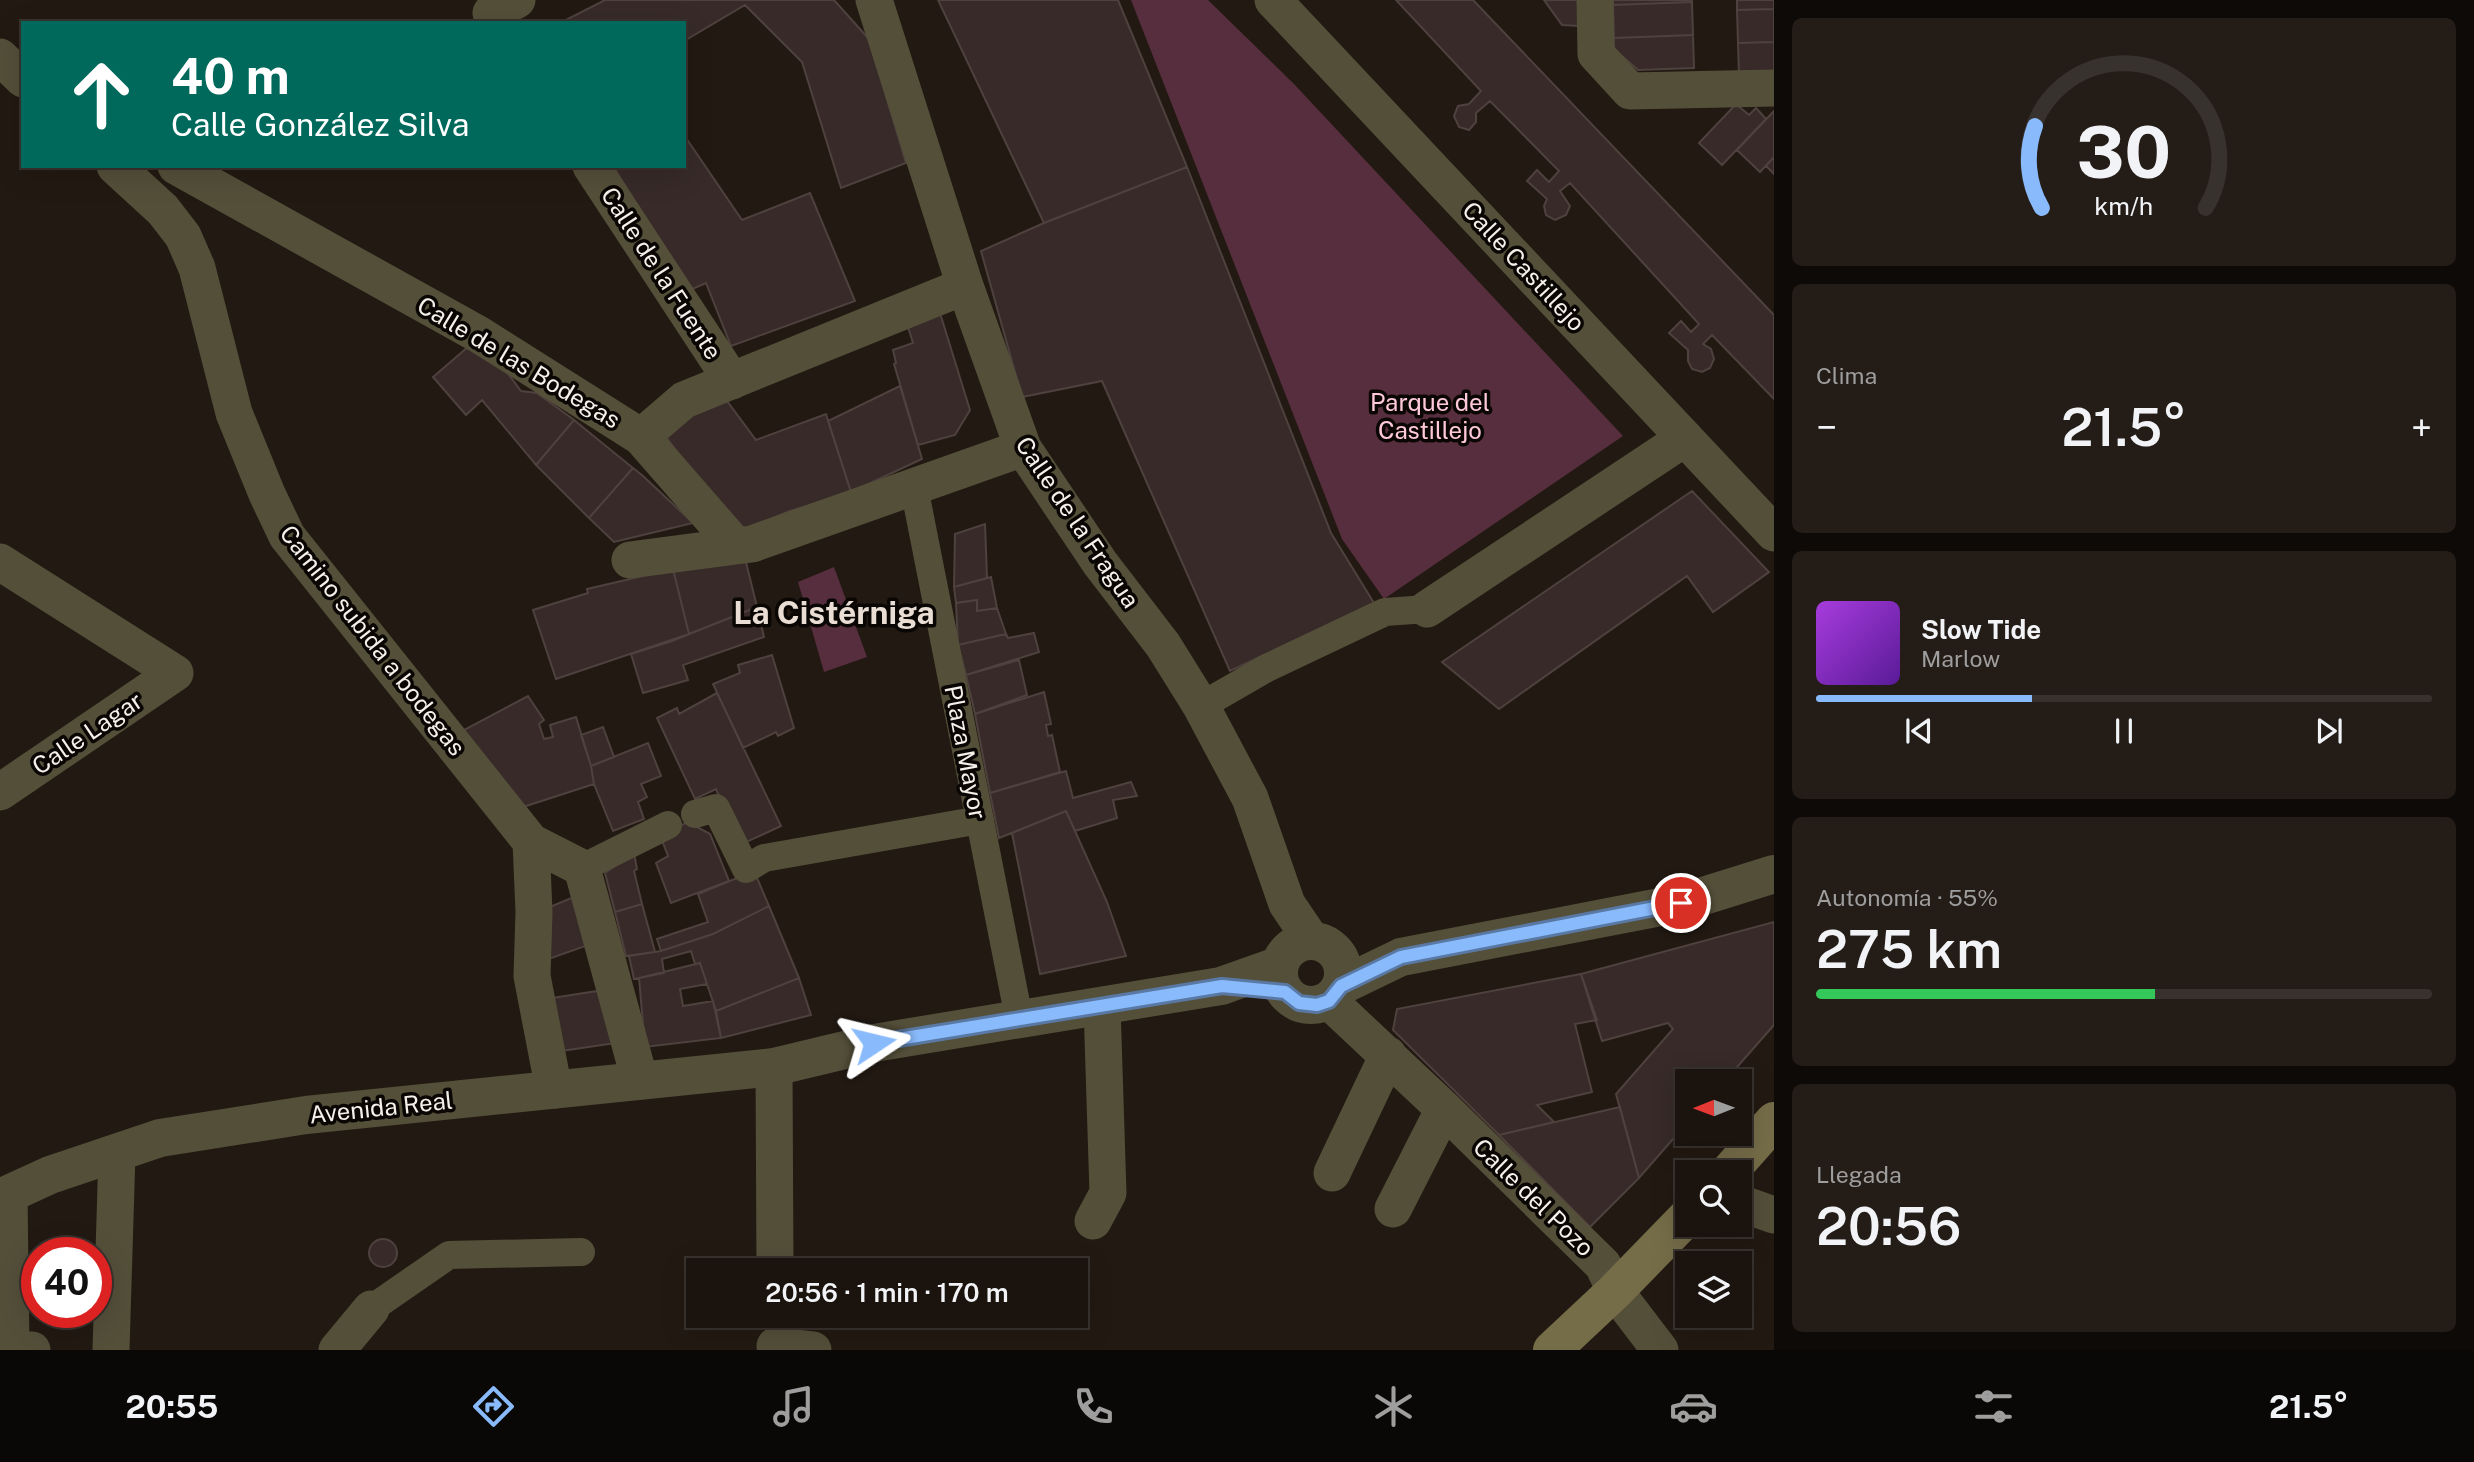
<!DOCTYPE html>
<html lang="es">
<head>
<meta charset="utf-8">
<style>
	body { margin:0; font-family:"Public Sans",sans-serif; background:#231c17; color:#f1f3f6; height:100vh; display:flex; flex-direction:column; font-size:26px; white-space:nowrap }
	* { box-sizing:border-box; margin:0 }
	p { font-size:23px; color:#9f9e9e }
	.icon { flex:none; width:38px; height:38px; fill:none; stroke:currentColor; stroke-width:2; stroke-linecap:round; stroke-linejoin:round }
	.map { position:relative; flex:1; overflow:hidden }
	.details { display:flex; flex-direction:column; gap:18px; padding:18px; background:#0e0a08; width:700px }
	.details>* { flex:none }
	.top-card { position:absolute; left:21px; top:21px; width:665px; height:147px; border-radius:0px; box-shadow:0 7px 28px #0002,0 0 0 2px #38322e; background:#00695c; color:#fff; overflow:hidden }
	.needle { width:46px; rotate:269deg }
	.controls { position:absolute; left:1675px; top:1069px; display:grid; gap:14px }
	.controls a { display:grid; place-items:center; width:77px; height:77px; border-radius:0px; background:#1a130e; box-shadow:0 7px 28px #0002,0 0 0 2px #38322e; font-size:35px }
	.speed { position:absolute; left:21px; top:1237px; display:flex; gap:14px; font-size:35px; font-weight:700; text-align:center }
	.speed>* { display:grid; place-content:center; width:91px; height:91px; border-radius:50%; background:#1a130e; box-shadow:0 7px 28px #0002,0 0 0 2px #38322e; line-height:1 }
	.speed .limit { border:10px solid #d22; background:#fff; color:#111 }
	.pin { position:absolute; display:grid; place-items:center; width:60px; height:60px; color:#fff; margin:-30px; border:4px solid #fff; border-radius:50%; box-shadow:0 2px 7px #0007 }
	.me { position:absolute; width:77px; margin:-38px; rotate:80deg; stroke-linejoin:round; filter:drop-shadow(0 0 5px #0008) }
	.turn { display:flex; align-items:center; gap:24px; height:147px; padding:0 35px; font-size:32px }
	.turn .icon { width:91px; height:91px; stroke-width:2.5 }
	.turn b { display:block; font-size:49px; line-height:60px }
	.big { font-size:52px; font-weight:600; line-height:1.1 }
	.details .tile { flex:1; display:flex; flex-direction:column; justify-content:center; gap:10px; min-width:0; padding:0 24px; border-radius:10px; background:#231c17 }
	.details .dial { align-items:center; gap:0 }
	.dial svg { height:182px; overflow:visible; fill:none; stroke:#38322e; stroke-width:7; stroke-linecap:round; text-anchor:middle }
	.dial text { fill:#f1f3f6; stroke:none }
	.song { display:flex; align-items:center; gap:21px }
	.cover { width:84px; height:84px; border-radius:10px; background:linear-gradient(135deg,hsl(280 70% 55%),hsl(270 70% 35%)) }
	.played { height:7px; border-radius:4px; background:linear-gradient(90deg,#89bafc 35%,#38322e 35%) }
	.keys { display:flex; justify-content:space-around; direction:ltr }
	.heat { display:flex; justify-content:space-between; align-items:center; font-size:38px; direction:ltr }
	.charge { height:10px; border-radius:5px; background:linear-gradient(90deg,#34c759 55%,#38322e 0) }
	.trip { position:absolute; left:686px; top:1258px; width:402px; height:70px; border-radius:0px; background:#1a130e; box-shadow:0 7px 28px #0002,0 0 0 2px #38322e; font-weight:600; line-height:70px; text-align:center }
	.tab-bar { display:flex; height:112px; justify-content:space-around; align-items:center; background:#0a0806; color:#9f9e9e }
	.tab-bar .icon { width:49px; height:49px }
	.tab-bar .active { color:#89bafc }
	.tab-bar b { font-size:32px; color:#f1f3f6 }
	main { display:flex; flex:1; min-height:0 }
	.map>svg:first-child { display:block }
</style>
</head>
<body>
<main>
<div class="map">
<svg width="1774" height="1350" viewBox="0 0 1774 1350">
	<rect width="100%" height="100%" fill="#221912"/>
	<path fill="#572e3d" d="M1131,0H1208L1294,84L1623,436L1384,599L1342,539Z
		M834,567L867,657L824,672L798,582Z"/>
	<path fill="#372a28" stroke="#4e413e" stroke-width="2" d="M605,0H834L869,39L906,163L841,188L802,62L745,5L684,41V23H560Z
		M938,0H1118L1187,167L1044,223Z
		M1396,0H1473L1774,315V399L1712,335L1703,344L1711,349L1714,359L1710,368L1702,372L1692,369L1688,361V350L1669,333L1681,321L1691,332L1699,324L1570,183L1560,191L1570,206L1566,215L1555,220L1546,215L1544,206L1547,199L1527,181L1537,170L1549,182L1559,171L1490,101L1476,113V122L1469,130L1459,127L1454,116L1458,106L1469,104L1481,91Z
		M1544,0H1578L1579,26L1562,25Z
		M1613,0H1692V2L1613,5Z
		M1737,0H1774V9L1737,10Z
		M1692,2L1693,35L1614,38L1613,5Z
		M1774,9V42L1738,43L1737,10Z
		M1693,35L1694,68L1638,70L1614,49V38Z
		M1774,42V75L1739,76L1738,43Z
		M1736,104L1749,115L1756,108L1766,119L1722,165L1699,143Z
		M1774,111V157L1760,172L1737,150Z
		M684,135L742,220L810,193L855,301L731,346L706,283L690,290L613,166H684Z
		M1774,157V174L1766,166Z
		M1187,167L1331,533L1374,603L1230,671L1102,381L1022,397L981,251L1044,223Z
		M940,313L970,410L955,435L918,445L894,364L896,363L893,350L913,343L908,327Z
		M476,340L509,375L521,391L537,393L574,420L536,465L482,400L466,415L433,377Z
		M900,386L922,459L851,492L828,421Z
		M727,401L756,440L826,414L851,492L787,512L738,533L660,429Z
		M574,420L633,468L589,518L536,465Z
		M633,468L643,476L693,523L614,542L589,518Z
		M1692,491L1769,572L1713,612L1687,576L1499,709L1442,662Z
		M985,524L987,578L954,587L955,534Z
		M744,554L757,607L689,634L673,569Z
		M673,569L689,634L556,679L533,610L588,593L587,589Z
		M991,577L997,608L977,611V600L956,603L954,587Z
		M977,600V611L997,608L1006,634L958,645L956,603Z
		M757,607L764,637L683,665L688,680L643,693L631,654L672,641Z
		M1034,633L1039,652L966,675L958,645L1006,634L1008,638Z
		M772,655L794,728L778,736L776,732L743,748L713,684L740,673L738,665Z
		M1019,660L1027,695L975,714L966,675Z
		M1044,692L1051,724L1046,725L1048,736L1052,735L1060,772L990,793L975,714Z
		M717,693L781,826L740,845L716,789L695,799L657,718L677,708L679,714Z
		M528,696L544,720L539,724L544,739L553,737L550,725L576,717L591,766L594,784L523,807L462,731Z
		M603,727L614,757L591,766L581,735Z
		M648,743L661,776L641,784L647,797L638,802L644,819L613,831L594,784L591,766Z
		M1066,771L1073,798L1131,782L1137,796L1113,800L1117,818L1075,831L1066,811L999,838L990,793Z
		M1066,811L1107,902L1126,956L1040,974L1012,833Z
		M688,822L710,834L729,881L671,903L656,863L668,856L660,835Z
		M634,853L637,869L634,871L642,904L615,912L605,873Z
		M754,871L769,906L713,934L661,951L657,939L708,922L698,894Z
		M576,896L591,944L543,961L538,912Z
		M642,904L655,952L626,956L615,912Z
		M769,906L799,978L716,1011L700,963L695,964L691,951L662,959L664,973L634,979L629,956L661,951L713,934Z
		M1774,922V1025L1724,1082H1687V1123L1639,1178L1616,1094L1673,1029L1668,1023L1602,1041L1581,974Z
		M700,963L707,984L680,989L683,1006L713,1001L721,1038L645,1047L639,978Z
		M1581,974L1597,1020L1575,1024L1592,1092L1537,1105L1554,1122L1499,1135L1393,1030L1397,1009Z
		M799,978L811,1015L721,1038L716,1011Z
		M604,990L616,1043L554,1052L545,999Z
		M1620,1107L1639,1178L1590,1227L1499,1135Z
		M369 1253a14 14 0 1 1 28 0a14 14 0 1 1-28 0Z"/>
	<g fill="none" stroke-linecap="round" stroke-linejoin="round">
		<path stroke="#544f39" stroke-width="28" d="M914,487L1019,1018
			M1201,706L1267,668L1385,612L1427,609
			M695,814L716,808L746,869L764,858L980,820
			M582,868L668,825
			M371,1309L449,1255L581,1252"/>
		<path stroke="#544f39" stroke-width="37" d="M874,0L965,286L1023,448L1100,563L1163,645L1201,706L1250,798L1287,904L1312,941
			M1273,0L1774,533
			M1595,0L1596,54L1630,91L1774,88
			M497,23L491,13L517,0
			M0,57L23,79
			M115,166L163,210L183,236L197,268L234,413L267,494L287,536L531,842
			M176,166L478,334L641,437L736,546L630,560
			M591,166L732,381
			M641,437L684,400L965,286
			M736,546L752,544L1023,448
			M0,562L175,673L0,792
			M1427,609L1685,438
			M1329,1001L1444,1109L1603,1265L1615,1291L1660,1350
			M774,1067L775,1270
			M554,1090L532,976L534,912L531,842L582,868L640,1081
			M1332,1173L1388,1055
			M9,1194L11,1349L32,1350
			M1740,1203L1774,1215
			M1393,1209L1444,1109
			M1093,1221L1108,1193L1102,1006
			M775,1346L813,1350
			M111,1350L117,1153
			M337,1350L371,1309"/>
		<path stroke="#544f39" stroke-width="38" d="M1279 973a32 32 0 1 1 64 0a32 32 0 1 1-64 0Z
			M1341,986L1401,957L1681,903L1774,874
			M0,1198L50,1175L160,1138L306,1115L774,1067L874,1043L1221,986L1280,965"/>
		<path stroke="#756c48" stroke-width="38" d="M1729,1172L1774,1121
			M1552,1350L1615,1291L1687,1217"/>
	</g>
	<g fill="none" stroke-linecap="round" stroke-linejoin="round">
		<g stroke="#5979a4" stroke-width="18">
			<path id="route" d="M874,1043L1222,986L1285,992L1299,1003L1317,1005L1329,1001L1341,986L1401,957L1681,903"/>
		</g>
		<use href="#route" stroke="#89bafc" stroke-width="12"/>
	</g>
	<g text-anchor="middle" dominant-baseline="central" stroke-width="7" stroke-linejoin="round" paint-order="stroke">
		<g font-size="24" fill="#f6f0eb" stroke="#090604">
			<text transform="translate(1524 266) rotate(47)">Calle Castillejo</text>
			<text transform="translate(662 273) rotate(57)">Calle de la Fuente</text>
			<text transform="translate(519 362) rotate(31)">Calle de las Bodegas</text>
			<text transform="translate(1078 522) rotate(56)">Calle de la Fragua</text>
			<text transform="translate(373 640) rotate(52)">Camino subida a bodegas</text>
			<text transform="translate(87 733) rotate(-34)">Calle Lagar</text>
			<text transform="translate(966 752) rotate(79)">Plaza Mayor</text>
			<text transform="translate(381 1107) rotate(-6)">Avenida Real</text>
			<text transform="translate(1534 1197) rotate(44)">Calle del Pozo</text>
		</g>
		<g font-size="24" fill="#ffc9db" stroke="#090604">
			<text x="1430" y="402">Parque del<tspan x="1430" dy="28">Castillejo</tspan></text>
		</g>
		<g font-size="32" font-weight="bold" fill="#eaded4" stroke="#090604">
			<text x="834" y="612">La Cistérniga</text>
		</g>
	</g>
</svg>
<div class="controls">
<a><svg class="needle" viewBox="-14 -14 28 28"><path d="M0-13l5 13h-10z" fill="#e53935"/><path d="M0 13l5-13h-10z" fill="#9f9e9e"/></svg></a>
<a><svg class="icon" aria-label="search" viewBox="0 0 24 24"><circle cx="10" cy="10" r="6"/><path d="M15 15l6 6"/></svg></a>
<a><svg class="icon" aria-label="layers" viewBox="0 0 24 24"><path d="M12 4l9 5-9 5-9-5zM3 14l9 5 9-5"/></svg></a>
</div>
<div class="speed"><div class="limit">40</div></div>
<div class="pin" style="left:1681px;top:903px;background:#d93025"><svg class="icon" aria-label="arrive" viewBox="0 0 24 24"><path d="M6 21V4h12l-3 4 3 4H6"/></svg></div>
<svg class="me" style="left:874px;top:1043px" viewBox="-20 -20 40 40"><path d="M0-17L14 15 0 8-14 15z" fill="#89bafc" stroke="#fff" stroke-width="4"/></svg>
<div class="trip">20:56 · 1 min · 170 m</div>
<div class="top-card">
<div class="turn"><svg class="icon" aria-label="ahead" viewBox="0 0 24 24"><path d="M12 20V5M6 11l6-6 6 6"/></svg><div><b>40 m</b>Calle González Silva</div></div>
</div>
</div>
<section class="details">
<div class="tile dial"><svg viewBox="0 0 100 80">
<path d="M14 69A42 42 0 1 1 86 69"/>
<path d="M14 69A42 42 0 0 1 11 33" stroke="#89bafc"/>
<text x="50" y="56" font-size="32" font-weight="700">30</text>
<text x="50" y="72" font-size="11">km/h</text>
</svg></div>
<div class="tile"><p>Clima</p>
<div class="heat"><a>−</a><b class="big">21.5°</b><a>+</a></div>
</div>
<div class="tile">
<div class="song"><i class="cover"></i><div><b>Slow Tide</b><p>Marlow</p></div></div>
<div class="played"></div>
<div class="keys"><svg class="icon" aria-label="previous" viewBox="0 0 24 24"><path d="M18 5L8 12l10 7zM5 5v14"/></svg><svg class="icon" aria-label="pause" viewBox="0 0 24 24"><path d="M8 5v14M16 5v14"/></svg><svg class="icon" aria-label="next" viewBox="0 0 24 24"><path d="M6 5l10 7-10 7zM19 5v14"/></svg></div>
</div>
<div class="tile"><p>Autonomía · 55%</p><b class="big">275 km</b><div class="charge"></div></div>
<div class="tile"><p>Llegada</p><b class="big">20:56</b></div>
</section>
</main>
<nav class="tab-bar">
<b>20:55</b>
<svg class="icon active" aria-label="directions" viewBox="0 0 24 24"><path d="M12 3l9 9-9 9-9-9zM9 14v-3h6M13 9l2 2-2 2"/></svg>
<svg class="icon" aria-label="music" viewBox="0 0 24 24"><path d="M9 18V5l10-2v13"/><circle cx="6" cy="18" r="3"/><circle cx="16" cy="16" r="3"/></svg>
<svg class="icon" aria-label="phone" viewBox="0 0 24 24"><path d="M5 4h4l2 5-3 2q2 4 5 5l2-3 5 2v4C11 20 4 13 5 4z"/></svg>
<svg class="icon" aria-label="climate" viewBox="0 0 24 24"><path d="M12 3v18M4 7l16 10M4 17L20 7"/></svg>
<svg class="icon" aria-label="car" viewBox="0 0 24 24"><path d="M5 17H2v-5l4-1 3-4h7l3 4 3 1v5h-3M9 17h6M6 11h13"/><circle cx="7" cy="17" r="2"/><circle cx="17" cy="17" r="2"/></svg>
<svg class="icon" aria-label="filters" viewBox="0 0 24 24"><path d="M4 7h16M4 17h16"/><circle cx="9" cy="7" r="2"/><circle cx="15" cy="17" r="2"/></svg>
<b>21.5°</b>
</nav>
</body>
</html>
